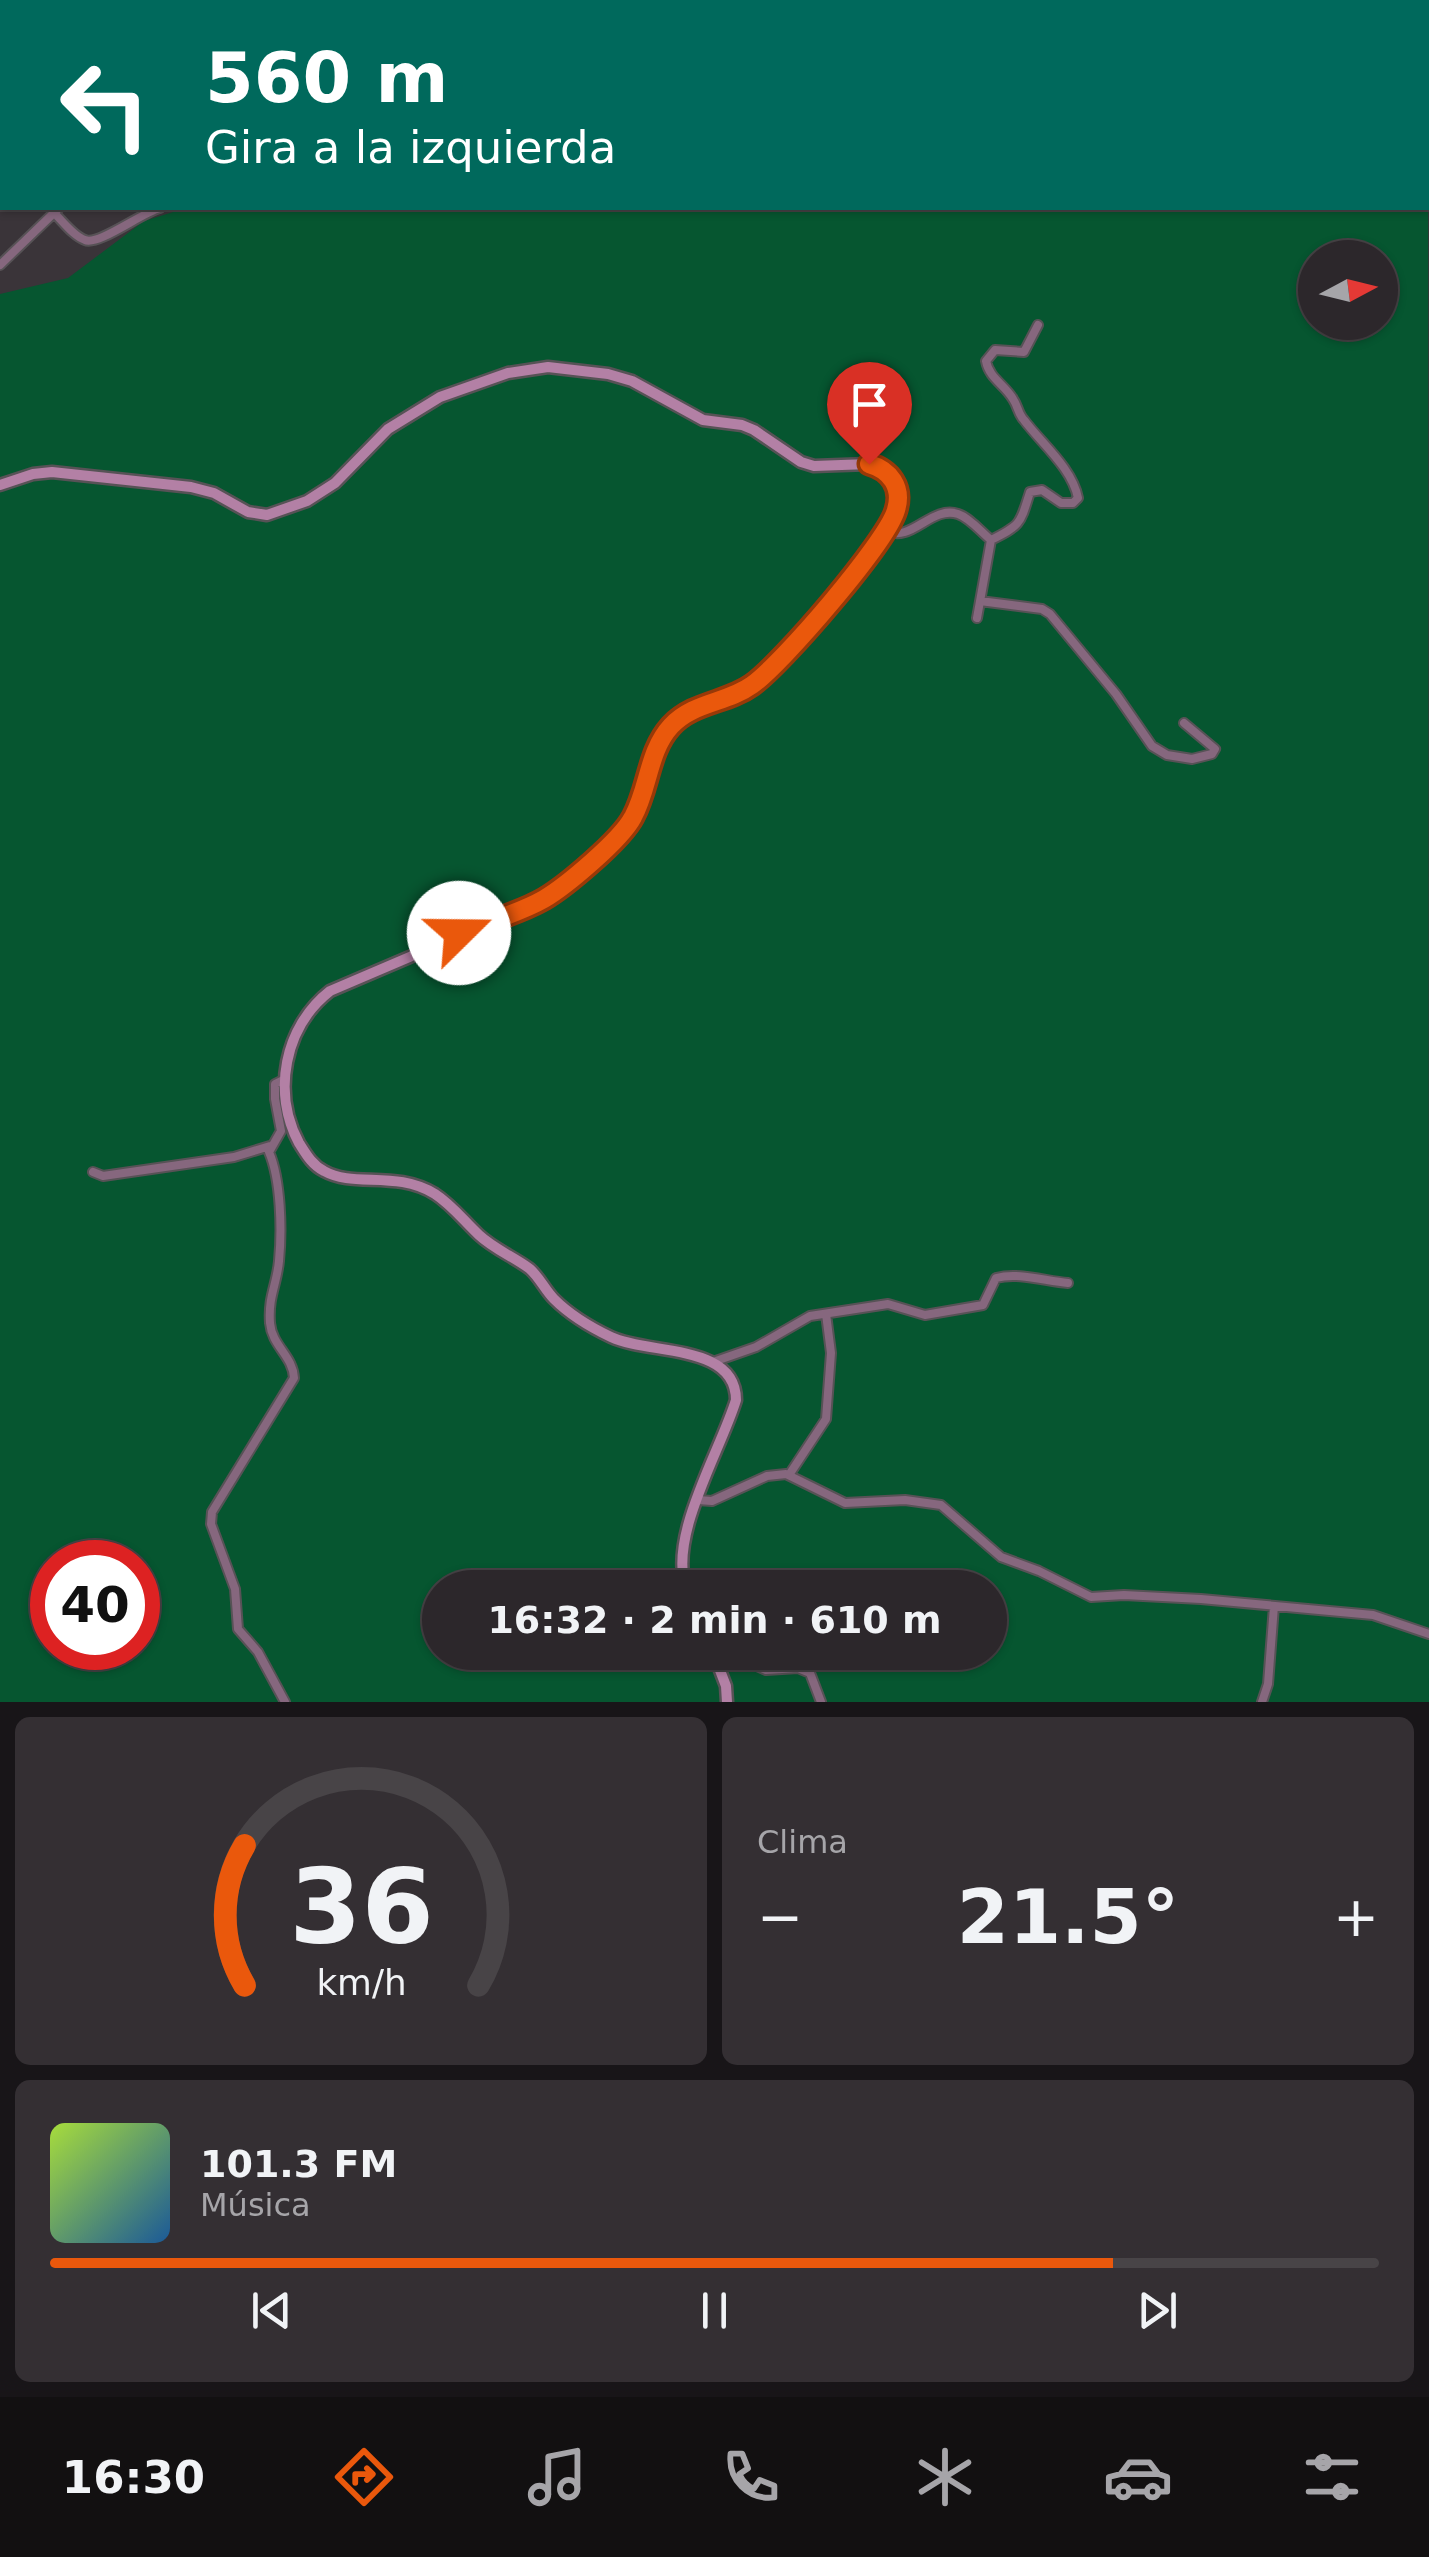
<!DOCTYPE html>
<html lang="es">
<head>
<meta charset="utf-8">
<style>
	body { margin:0; font-family:"DejaVu Sans",sans-serif; background:#342f33; color:#f1f3f6; height:100vh; display:flex; flex-direction:column; font-size:38px; white-space:nowrap }
	* { box-sizing:border-box; margin:0 }
	p { font-size:32px; color:#a6a5a9 }
	.icon { flex:none; width:55px; height:55px; fill:none; stroke:currentColor; stroke-width:2; stroke-linecap:round; stroke-linejoin:round }
	.map { position:relative; height:1702px; overflow:hidden }
	.side { display:flex; flex-direction:column; gap:15px; padding:15px; background:#181518; flex:1 }
	.side>* { flex:none }
	.top-card { position:absolute; left:0px; top:0px; width:1430px; height:210px; box-shadow:0 2px 8px #0004,0 0 0 2px #484447; background:#00695c; color:#fff; overflow:hidden }
	.needle { width:65px; rotate:83deg }
	.fabs { position:absolute; left:1298px; top:240px; display:grid; gap:20px }
	.fabs a { display:grid; place-items:center; width:100px; height:100px; border-radius:50%; background:#2c272b; box-shadow:0 2px 8px #0004,0 0 0 2px #484447; font-size:50px }
	.speed { position:absolute; left:30px; top:1540px; display:flex; gap:20px; font-size:50px; font-weight:700; text-align:center }
	.speed>* { display:grid; place-content:center; width:130px; height:130px; border-radius:50%; background:#2c272b; box-shadow:0 2px 8px #0004,0 0 0 2px #484447; line-height:1 }
	.speed .limit { border:15px solid #d22; background:#fff; color:#111 }
	.pin { position:absolute; display:grid; place-items:center; width:85px; height:85px; color:#fff; margin:-102px -42px; border-radius:50% 50% 50% 0; rotate:-45deg; box-shadow:0 0 10px #0007 }
	.pin .icon { rotate:45deg }
	.me { position:absolute; width:110px; margin:-55px; rotate:68deg; stroke-linejoin:round; filter:drop-shadow(0 0 8px #0008) }
	.turn { display:flex; align-items:center; gap:35px; height:210px; padding:0 40px; font-size:45px }
	.turn .icon { width:130px; height:130px; stroke-width:2.5 }
	.turn b { display:block; font-size:70px; line-height:85px }
	.big { font-size:75px; font-weight:800; line-height:1.1 }
	.side .tile { flex:1; display:flex; flex-direction:column; justify-content:center; gap:15px; min-width:0; padding:0 35px; border-radius:15px; background:#342f33 }
	.side .dial { align-items:center; gap:0 }
	.dial svg { height:260px; overflow:visible; fill:none; stroke:#484447; stroke-width:7; stroke-linecap:round; text-anchor:middle }
	.dial text { fill:#f1f3f6; stroke:none }
	.song { display:flex; align-items:center; gap:30px }
	.cover { width:120px; height:120px; border-radius:15px; background:linear-gradient(135deg,hsl(80 70% 55%),hsl(210 70% 35%)) }
	.played { height:10px; border-radius:5px; background:linear-gradient(90deg,#ea580c 80%,#484447 80%) }
	.keys { display:flex; justify-content:space-around; direction:ltr }
	.heat { display:flex; justify-content:space-between; align-items:center; font-size:55px; direction:ltr }
	.side .tiles { flex:1; display:grid; gap:15px; grid-template-columns:1fr 1fr }
	.tile:last-child { grid-column:span 2 }
	.trip { position:absolute; left:422px; top:1570px; width:585px; height:100px; border-radius:50px; background:#2c272b; box-shadow:0 2px 8px #0004,0 0 0 2px #484447; font-weight:800; line-height:100px; text-align:center }
	.tabs { display:flex; height:160px; justify-content:space-around; align-items:center; background:#121011; color:#a6a5a9 }
	.tabs .icon { width:70px; height:70px }
	.tabs .current { color:#ea580c }
	.tabs b { font-size:45px; color:#f1f3f6 }
	.map>svg:first-child { display:block }
</style>
</head>
<body>
<div class="map">
<svg width="1429" height="1702" viewBox="0 0 1429 1702">
	<rect width="100%" height="100%" fill="#3a3439"/>
	<path fill="#065630" fill-rule="evenodd" d="M583,0H1249L582,2Z
		M1428,62L1429,1702H0V294L68,278L144,221L186,208H1428ZM1315,258H1380V322H1315ZM52,1562H138V1648H52ZM440,1588H990V1652H440Z"/>
	<g fill="none" stroke-linecap="round" stroke-linejoin="round">
		<g stroke="#575256" stroke-width="12">
			<path id="street" d="M493,0L494,2
				M1279,0L1281,2
				M1312,0L1314,2
				M195,2L197,0
				M277,2L278,0
				M432,2L437,0
				M1329,2L1332,0
				M1381,2L1384,0
				M53,212C62,220 73,236 85,240C98,246 141,213 160,208
				M0,265L59,208
				M887,531C911,543 932,505 958,514C970,518 981,532 991,540
				M991,540C1021,525 1020,524 1030,492L1042,490L1061,503H1073L1078,498C1072,468 1042,444 1024,420C1018,414 1018,406 1013,399C1005,385 989,378 986,361L995,350L1024,352L1038,325
				M980,601L1042,609L1050,614L1116,694L1152,746L1167,755L1192,759L1212,754L1215,749L1184,723
				M977,618L991,540
				M283,1080L275,1084V1099L281,1131L269,1152C281,1180 282,1230 279,1261C277,1284 268,1296 270,1323C272,1346 293,1356 294,1378L212,1512L211,1524L235,1589L238,1629L258,1652L285,1702
				M93,1172L103,1176L234,1157L270,1146
				M713,1362L756,1347L810,1316L888,1304L925,1315L983,1305L996,1278C1018,1272 1045,1281 1068,1283
				M789,1475L826,1419L831,1353L826,1314
				M698,1500L712,1501L767,1476L786,1474L845,1503L905,1500L941,1505L1001,1557L1039,1571L1091,1597L1124,1595L1201,1599L1373,1615L1429,1634
				M716,1660L746,1661L766,1670L798,1668L810,1673L821,1702
				M1262,1702L1268,1684L1274,1606"/>
		</g>
		<g stroke="#575256" stroke-width="15">
			<path id="secondary" d="M83,2L85,0
				M0,127L2,123
				M0,485L33,474L52,472L191,487L214,493L248,512L267,515L307,501L335,483L388,429L440,397L508,373L548,367L608,374L632,381L703,420L742,425L754,430L801,462L814,466L869,464L882,468L894,479L898,494L897,508L887,531L825,609L763,676L750,687L686,713L670,726L656,749L633,817L614,842L543,900L330,991C284,1027 272,1093 299,1143C306,1154 312,1165 324,1171C354,1188 396,1170 435,1194C452,1205 464,1221 479,1235C494,1249 514,1257 530,1269C540,1278 545,1290 554,1299C569,1314 592,1328 611,1337C649,1355 736,1343 736,1400C720,1452 668,1536 686,1588
				M713,1652L726,1686L727,1702"/>
		</g>
		<use href="#street" stroke="#86677e" stroke-width="8"/>
		<use href="#secondary" stroke="#b380a5" stroke-width="10"/>
	</g>
	<g fill="none" stroke-linecap="round" stroke-linejoin="round">
		<g stroke="#983908" stroke-width="25">
			<path id="route" d="M459,933C486,922 518,914 544,899C566,886 621,840 633,817C649,788 648,751 671,726C693,702 727,703 752,685C781,665 887,542 896,510C903,487 890,470 869,464"/>
		</g>
		<use href="#route" stroke="#ea580c" stroke-width="18"/>
	</g>
</svg>
<div class="fabs">
<a><svg class="needle" viewBox="-14 -14 28 28"><path d="M0-13l5 13h-10z" fill="#e53935"/><path d="M0 13l5-13h-10z" fill="#a6a5a9"/></svg></a>
</div>
<div class="speed"><div class="limit">40</div></div>
<div class="pin" style="left:869px;top:464px;background:#d93025"><svg class="icon" aria-label="arrive" viewBox="0 0 24 24"><path d="M6 21V4h12l-3 4 3 4H6"/></svg></div>
<svg class="me" style="left:459px;top:933px" viewBox="-20 -20 40 40"><circle r="19" fill="#fff"/><path d="M0-13L10 11 0 6-10 11z" fill="#ea580c"/></svg>
<div class="trip">16:32 · 2 min · 610 m</div>
<div class="top-card">
<div class="turn"><svg class="icon" aria-label="left" viewBox="0 0 24 24"><path d="M17 20v-9H6M10 6l-5 5 5 5"/></svg><div><b>560 m</b>Gira a la izquierda</div></div>
</div>
</div>
<section class="side">
<div class="tiles">
<div class="tile dial"><svg viewBox="0 0 100 80">
<path d="M14 69A42 42 0 1 1 86 69"/>
<path d="M14 69A42 42 0 0 1 14 26" stroke="#ea580c"/>
<text x="50" y="56" font-size="32" font-weight="700">36</text>
<text x="50" y="72" font-size="11">km/h</text>
</svg></div>
<div class="tile"><p>Clima</p>
<div class="heat"><a>−</a><b class="big">21.5°</b><a>+</a></div>
</div>
<div class="tile">
<div class="song"><i class="cover"></i><div><b>101.3 FM</b><p>Música</p></div></div>
<div class="played"></div>
<div class="keys"><svg class="icon" aria-label="previous" viewBox="0 0 24 24"><path d="M18 5L8 12l10 7zM5 5v14"/></svg><svg class="icon" aria-label="pause" viewBox="0 0 24 24"><path d="M8 5v14M16 5v14"/></svg><svg class="icon" aria-label="next" viewBox="0 0 24 24"><path d="M6 5l10 7-10 7zM19 5v14"/></svg></div>
</div>
</div>
</section>
<nav class="tabs">
<b>16:30</b>
<svg class="icon current" aria-label="directions" viewBox="0 0 24 24"><path d="M12 3l9 9-9 9-9-9zM9 14v-3h6M13 9l2 2-2 2"/></svg>
<svg class="icon" aria-label="music" viewBox="0 0 24 24"><path d="M9 18V5l10-2v13"/><circle cx="6" cy="18" r="3"/><circle cx="16" cy="16" r="3"/></svg>
<svg class="icon" aria-label="phone" viewBox="0 0 24 24"><path d="M5 4h4l2 5-3 2q2 4 5 5l2-3 5 2v4C11 20 4 13 5 4z"/></svg>
<svg class="icon" aria-label="climate" viewBox="0 0 24 24"><path d="M12 3v18M4 7l16 10M4 17L20 7"/></svg>
<svg class="icon" aria-label="car" viewBox="0 0 24 24"><path d="M5 17H2v-5l4-1 3-4h7l3 4 3 1v5h-3M9 17h6M6 11h13"/><circle cx="7" cy="17" r="2"/><circle cx="17" cy="17" r="2"/></svg>
<svg class="icon" aria-label="filters" viewBox="0 0 24 24"><path d="M4 7h16M4 17h16"/><circle cx="9" cy="7" r="2"/><circle cx="15" cy="17" r="2"/></svg>
</nav>
</body>
</html>
